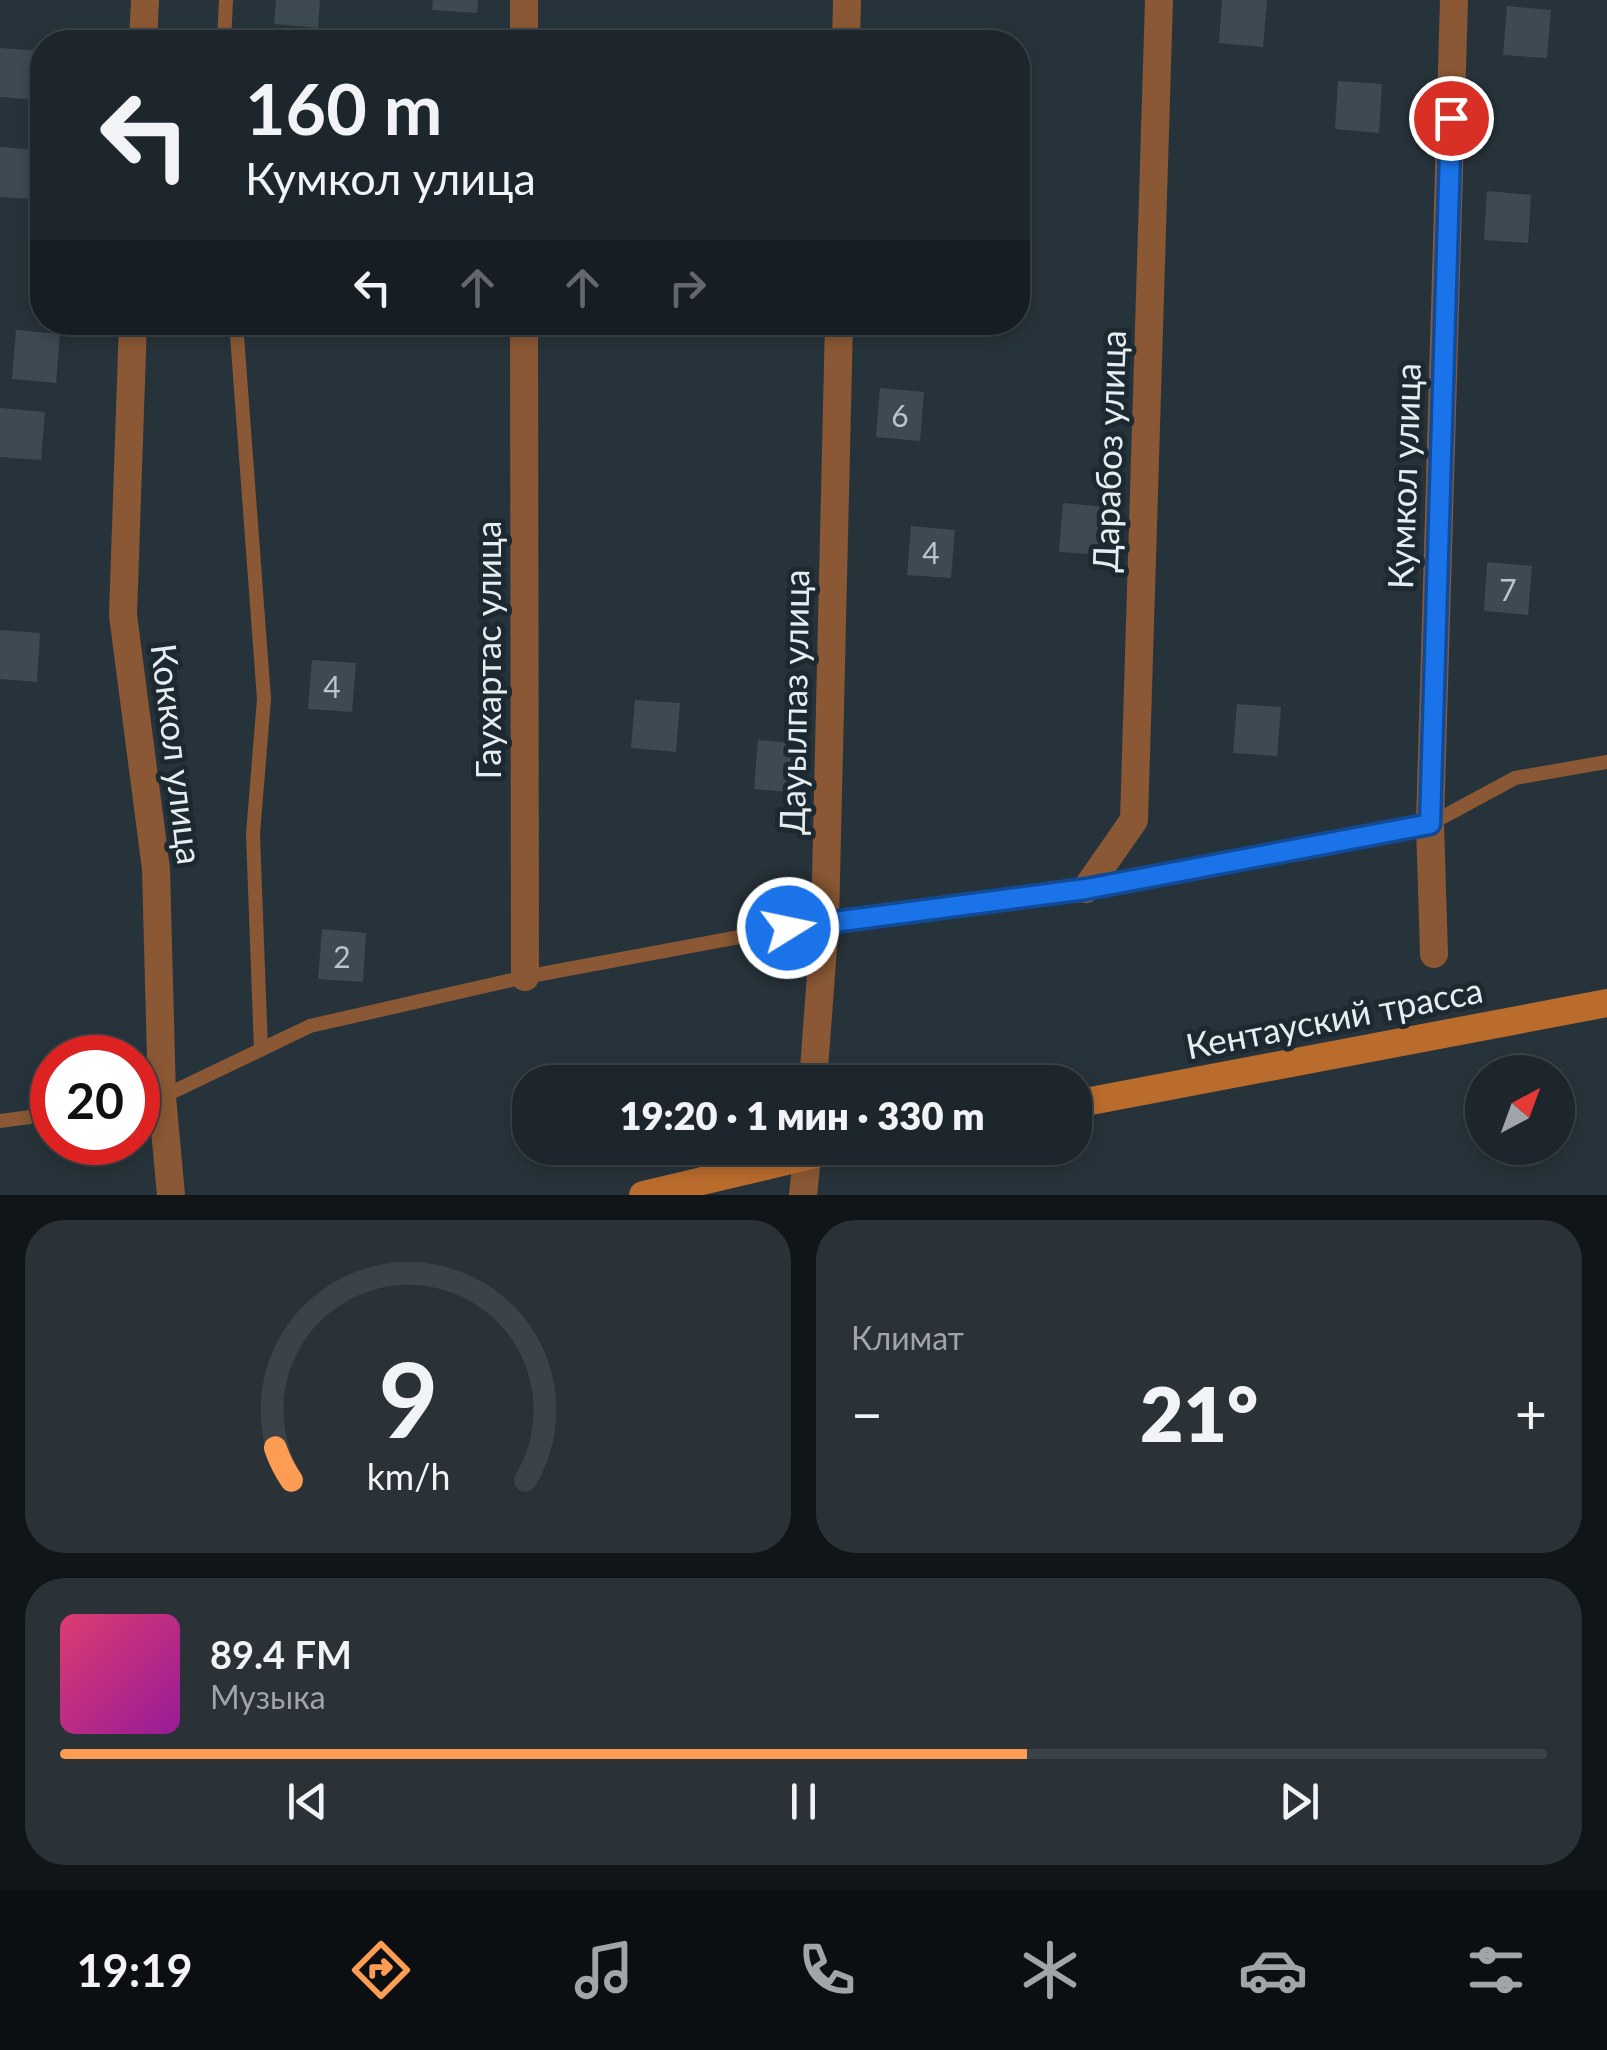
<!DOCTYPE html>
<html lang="ru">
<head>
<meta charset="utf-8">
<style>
	body { margin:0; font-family:Lato,sans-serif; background:#2a3238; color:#f1f3f6; height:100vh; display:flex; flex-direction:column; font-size:38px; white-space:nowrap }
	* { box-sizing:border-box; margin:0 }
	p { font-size:32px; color:#a0a5a9 }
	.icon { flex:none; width:55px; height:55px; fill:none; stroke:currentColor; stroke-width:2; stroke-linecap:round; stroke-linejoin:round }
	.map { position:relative; height:1195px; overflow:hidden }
	.panel { display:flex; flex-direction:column; gap:25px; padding:25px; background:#101518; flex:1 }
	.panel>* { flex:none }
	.banner { position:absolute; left:30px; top:30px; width:1000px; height:305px; border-radius:40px; box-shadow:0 5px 15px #0003,0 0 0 2px #3b4348; background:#1d262c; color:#f1f3f6; overflow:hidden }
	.needle { width:65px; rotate:41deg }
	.fabs { position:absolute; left:1465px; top:1055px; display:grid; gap:20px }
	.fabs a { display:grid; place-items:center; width:110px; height:110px; border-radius:50%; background:#1d262c; box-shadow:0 5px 15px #0003,0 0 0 2px #3b4348; font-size:50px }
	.speed { position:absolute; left:30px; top:1035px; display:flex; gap:20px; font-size:50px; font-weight:700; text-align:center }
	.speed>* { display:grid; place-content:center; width:130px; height:130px; border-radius:50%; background:#1d262c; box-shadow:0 5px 15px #0003,0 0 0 2px #3b4348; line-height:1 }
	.speed .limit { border:15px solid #d22; background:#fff; color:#111 }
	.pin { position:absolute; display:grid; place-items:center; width:85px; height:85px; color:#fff; margin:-42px; border:5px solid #fff; border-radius:50%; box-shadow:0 2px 10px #0007 }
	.me { position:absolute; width:110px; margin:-55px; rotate:80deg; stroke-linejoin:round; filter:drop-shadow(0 0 8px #0008) }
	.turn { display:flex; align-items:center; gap:35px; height:210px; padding:0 50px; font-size:45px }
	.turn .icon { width:130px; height:130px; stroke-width:2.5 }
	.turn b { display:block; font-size:70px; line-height:85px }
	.lanes { display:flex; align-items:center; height:95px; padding:0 50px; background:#0003; justify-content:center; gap:50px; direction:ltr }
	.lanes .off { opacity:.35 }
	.big { font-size:75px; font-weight:800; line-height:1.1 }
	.panel .card { flex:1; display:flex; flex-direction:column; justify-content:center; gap:15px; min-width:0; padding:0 35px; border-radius:40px; background:#2a3238 }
	.panel .dial { align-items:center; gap:0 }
	.dial svg { height:260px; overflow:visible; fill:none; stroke:#3b4348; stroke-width:7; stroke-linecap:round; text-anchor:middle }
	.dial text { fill:#f1f3f6; stroke:none }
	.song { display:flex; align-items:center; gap:30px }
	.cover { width:120px; height:120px; border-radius:15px; background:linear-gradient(135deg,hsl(340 70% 55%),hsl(300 70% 35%)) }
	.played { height:10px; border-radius:5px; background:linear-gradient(90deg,#fd9d54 65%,#3b4348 65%) }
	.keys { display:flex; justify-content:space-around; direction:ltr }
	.heat { display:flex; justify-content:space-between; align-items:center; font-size:55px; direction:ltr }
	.panel .tiles { flex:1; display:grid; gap:25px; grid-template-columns:1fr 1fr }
	.card:last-child { grid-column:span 2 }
	.trip { position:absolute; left:512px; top:1065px; width:580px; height:100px; border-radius:40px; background:#1d262c; box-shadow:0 5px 15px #0003,0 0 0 2px #3b4348; font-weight:800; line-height:100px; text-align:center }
	.tab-bar { display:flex; height:160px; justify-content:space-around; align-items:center; background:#0c0f12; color:#a0a5a9 }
	.tab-bar .icon { width:70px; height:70px }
	.tab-bar .selected { color:#fd9d54 }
	.tab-bar b { font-size:45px; color:#f1f3f6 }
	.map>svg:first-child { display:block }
</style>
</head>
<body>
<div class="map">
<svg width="1607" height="1195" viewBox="0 0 1607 1195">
	<rect width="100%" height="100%" fill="#27333a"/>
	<path fill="#3d4a52" d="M276,0H320L318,28L274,24Z
		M433,0H478L477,13L432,10Z
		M1222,0H1267L1263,47L1219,43Z
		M1507,6L1551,10L1547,58L1503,55Z
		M0,48L42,51L39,100L0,97Z
		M1338,81L1382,84L1379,133L1335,129Z
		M0,147L38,150L35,199L0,197Z
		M1487,191L1531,195L1528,243L1484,240Z
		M16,330L60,334L56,383L12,379Z
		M880,388L924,392L920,441L876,437Z
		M0,408L45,412L41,460L0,457Z
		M1063,503L1107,507L1103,555L1059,552Z
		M911,526L955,530L951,578L907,575Z
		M1487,562L1532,566L1528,615L1484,611Z
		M0,630L40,633L37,682L0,679Z
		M312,660L356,663L352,712L308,709Z
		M635,700L680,703L676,752L631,748Z
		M1237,704L1281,707L1277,756L1233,753Z
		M758,740L802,744L798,793L754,789Z
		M322,929L366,933L363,982L318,979Z"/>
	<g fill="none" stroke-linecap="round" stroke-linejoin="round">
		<path stroke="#8a5834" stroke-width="14" d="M224,42L226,0
			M236,322L264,699L253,834L261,1050
			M138,1101L162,1097L310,1026L525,977L825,921L1086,889L1430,824L1515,778L1607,762
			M0,1121L52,1114"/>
		<path stroke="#8a5834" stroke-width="28" d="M143,42L145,0
			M524,42V0
			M846,42L847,0
			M133,322L123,615L156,869L162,1097L171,1195
			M524,322L525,977
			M1086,889L1134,820L1159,0
			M1434,954L1430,824L1454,0
			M813,1082L825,921L839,322
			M803,1195L808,1148"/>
		<path stroke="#ba6c2d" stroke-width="28" d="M1075,1104L1607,1003
			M643,1195L841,1148"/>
	</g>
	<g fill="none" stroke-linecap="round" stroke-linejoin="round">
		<g stroke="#114b97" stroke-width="25">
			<path id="route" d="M788,928L1086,889L1430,824L1451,118"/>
		</g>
		<use href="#route" stroke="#1a73e8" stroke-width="18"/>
	</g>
	<g text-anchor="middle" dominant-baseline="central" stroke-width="10" stroke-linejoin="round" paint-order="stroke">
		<g font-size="30" fill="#bbc4ca">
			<text x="900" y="415">6</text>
			<text x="931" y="552">4</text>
			<text x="1508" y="589">7</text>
			<text x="332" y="686">4</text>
			<text x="342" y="956">2</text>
		</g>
		<g font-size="35" fill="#e5edf2" stroke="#1d2930">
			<text transform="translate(1108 451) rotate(-88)">Дарабоз улица</text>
			<text transform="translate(1403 476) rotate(-88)">Кумкол улица</text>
			<text transform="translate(487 650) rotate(-90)">Гаухартас улица</text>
			<text transform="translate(793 702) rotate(-89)">Дауылпаз улица</text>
			<text transform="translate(178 754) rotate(83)">Коккол улица</text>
			<text transform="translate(1334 1017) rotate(-11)">Кентауский трасса</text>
		</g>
	</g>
</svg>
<div class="fabs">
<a><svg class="needle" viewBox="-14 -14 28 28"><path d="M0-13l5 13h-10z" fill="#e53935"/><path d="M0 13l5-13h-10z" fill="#a0a5a9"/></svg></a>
</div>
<div class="speed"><div class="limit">20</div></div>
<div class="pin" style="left:1451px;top:118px;background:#d93025"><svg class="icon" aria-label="arrive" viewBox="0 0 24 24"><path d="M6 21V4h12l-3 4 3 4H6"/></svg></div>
<svg class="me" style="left:788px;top:928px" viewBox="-20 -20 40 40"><circle r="17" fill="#1a73e8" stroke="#fff" stroke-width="3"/><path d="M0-11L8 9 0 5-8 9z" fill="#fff"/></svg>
<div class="trip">19:20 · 1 мин · 330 m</div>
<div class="banner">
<div class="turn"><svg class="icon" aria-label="left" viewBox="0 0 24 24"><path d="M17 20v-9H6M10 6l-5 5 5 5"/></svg><div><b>160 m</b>Кумкол улица</div></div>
<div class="lanes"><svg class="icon" aria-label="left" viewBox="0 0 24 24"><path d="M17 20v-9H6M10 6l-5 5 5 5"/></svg><svg class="icon off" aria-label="ahead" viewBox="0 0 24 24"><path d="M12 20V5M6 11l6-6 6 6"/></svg><svg class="icon off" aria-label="ahead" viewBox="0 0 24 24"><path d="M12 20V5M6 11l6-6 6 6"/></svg><svg class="icon off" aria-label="right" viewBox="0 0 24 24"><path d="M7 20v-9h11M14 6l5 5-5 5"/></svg></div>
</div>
</div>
<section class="panel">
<div class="tiles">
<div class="card dial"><svg viewBox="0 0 100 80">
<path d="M14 69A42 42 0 1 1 86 69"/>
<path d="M14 69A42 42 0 0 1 9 59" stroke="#fd9d54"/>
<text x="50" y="56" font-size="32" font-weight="700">9</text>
<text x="50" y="72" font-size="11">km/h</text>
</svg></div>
<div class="card"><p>Климат</p>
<div class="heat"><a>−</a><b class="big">21°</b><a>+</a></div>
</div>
<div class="card">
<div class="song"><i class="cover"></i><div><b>89.4 FM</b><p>Музыка</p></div></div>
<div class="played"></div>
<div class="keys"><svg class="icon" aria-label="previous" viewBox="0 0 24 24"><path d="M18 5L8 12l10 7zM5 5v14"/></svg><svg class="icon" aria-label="pause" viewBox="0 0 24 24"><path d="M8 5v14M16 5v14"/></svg><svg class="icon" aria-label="next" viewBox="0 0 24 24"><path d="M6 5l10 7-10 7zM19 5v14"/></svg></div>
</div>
</div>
</section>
<nav class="tab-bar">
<b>19:19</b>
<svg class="icon selected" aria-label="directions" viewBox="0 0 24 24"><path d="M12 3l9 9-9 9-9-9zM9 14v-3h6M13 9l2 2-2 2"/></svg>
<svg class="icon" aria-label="music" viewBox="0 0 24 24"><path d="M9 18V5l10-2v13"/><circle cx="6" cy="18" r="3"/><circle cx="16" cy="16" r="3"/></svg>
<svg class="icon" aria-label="phone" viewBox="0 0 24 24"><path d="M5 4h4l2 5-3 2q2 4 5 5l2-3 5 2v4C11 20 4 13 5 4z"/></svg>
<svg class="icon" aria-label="climate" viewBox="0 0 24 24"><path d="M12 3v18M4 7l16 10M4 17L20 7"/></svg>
<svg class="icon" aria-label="car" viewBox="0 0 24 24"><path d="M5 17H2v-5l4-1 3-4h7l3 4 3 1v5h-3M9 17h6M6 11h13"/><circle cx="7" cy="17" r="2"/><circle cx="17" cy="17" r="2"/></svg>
<svg class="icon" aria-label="filters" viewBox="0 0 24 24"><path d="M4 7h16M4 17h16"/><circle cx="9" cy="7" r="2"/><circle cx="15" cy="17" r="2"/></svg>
</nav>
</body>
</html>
